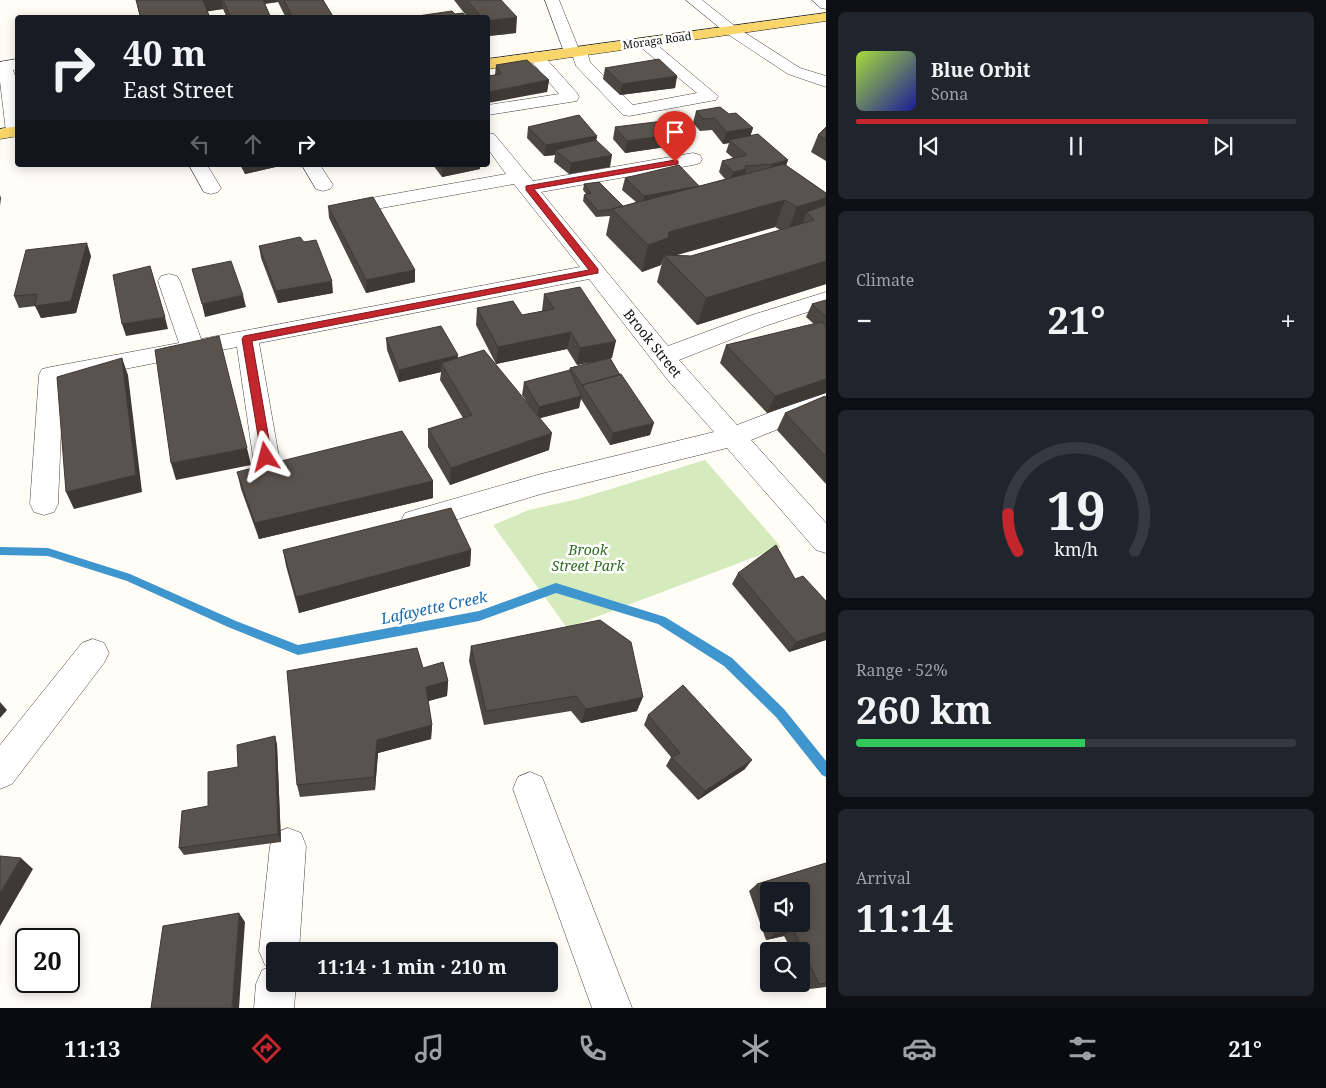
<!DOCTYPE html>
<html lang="en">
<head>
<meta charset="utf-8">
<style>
	body { margin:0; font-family:"Noto Serif",serif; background:#20242c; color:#f1f3f6; height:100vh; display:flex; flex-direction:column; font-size:19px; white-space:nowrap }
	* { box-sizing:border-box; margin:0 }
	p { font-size:16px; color:#9ea1a6 }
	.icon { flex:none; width:28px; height:28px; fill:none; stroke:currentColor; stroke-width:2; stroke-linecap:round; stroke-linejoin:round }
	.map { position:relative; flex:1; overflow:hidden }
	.sheet { display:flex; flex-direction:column; gap:12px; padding:12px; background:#0d0f14; width:500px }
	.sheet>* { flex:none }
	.guide { position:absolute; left:15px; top:15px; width:475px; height:152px; border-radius:5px; box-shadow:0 2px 12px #0003; background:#171b24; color:#f1f3f6; overflow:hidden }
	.fabs { position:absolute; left:760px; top:882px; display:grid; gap:10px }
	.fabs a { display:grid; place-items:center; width:50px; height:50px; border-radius:5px; background:#171b24; box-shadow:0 2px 12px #0003; font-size:25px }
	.speed { position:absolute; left:15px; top:928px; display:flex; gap:10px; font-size:25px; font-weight:700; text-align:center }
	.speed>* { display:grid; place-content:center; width:65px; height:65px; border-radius:50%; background:#171b24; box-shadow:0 2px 12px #0003; line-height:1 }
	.speed .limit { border:2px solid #111; border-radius:8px; background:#fff; color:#111 }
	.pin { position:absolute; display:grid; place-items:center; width:42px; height:42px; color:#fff; margin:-51px -21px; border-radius:50% 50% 50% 0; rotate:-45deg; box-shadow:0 0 5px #0007 }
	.pin .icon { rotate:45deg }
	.me { position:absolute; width:55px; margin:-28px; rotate:351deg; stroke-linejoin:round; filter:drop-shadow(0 0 4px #0008) }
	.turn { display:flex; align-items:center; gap:18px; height:105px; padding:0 25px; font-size:22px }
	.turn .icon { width:65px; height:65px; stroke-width:2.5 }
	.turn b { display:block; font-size:35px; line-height:42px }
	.lanes { display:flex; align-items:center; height:48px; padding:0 25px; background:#0003; justify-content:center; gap:25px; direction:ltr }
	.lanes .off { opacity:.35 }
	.big { font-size:38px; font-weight:700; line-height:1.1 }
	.sheet .card { flex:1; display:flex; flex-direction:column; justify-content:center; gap:8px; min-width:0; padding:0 18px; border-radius:8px; background:#20242c }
	.sheet .dial { align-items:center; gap:0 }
	.dial svg { height:130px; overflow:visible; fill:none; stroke:#363941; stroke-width:7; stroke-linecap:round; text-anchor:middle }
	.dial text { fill:#f1f3f6; stroke:none }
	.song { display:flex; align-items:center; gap:15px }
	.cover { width:60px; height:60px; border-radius:8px; background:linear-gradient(135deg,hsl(80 70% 55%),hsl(240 70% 35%)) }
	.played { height:5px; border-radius:2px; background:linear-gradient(90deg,#c4262e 80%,#363941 80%) }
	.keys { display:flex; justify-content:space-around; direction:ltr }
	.heat { display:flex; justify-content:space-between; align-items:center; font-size:28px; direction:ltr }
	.charge { height:8px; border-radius:4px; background:linear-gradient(90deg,#34c759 52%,#363941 0) }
	.trip { position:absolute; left:266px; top:942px; width:292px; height:50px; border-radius:5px; background:#171b24; box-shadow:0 2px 12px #0003; font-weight:700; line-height:50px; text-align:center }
	.tab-bar { display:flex; height:80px; justify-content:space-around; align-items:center; background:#090b0e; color:#9ea1a6 }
	.tab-bar .icon { width:35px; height:35px }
	.tab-bar .on { color:#c4262e }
	.tab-bar b { font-size:22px; color:#f1f3f6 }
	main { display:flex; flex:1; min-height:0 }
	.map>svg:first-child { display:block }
</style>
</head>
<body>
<main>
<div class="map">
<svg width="826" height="1008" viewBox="0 0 826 1008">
	<rect width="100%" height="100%" fill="#fffdf5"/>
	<path fill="#d5ebbd" d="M705,460L781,547L567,628L493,525L529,510L578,499Z"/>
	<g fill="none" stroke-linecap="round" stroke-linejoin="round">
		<path fill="#3f96cf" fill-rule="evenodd" d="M0,547L48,548L130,574L236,621L298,645L479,611L556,583L665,617L732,658L784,709L826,761V777L822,775L776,717L724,666L658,624L556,593L479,621L298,655L228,627L127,581L48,556L0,555Z"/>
		<g stroke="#444" stroke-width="1">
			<path id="minor" d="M545,0H559L578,47L586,48L590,62L633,105L697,93L638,45L636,42L638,39H650L718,96L716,100L710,101L629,116L623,115L576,66L573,57L566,55L564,52Z
				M686,0H702L736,27L800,68L826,76V87L788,74L726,33Z
				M812,0H826V9L821,8Z
				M536,52L542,54L577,93L579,97L577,101L488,115V105L559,94L528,57L530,54Z
				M18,59V69L13,70L18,84V137L9,136L6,132L0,81V62Z
				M488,133L494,134L533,181L693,153L700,155L702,159L700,163L693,165L541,192L668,346L749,316L826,292V306L765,326L679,360L737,425L826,391V410L751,440L826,523V553L816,550L727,448L541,494L415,532L405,529L401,521L405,513L415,510L541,474L714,432L667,379L589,279L259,343L279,457L275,464L266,467L257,464L253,457L237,347L63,381L58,504L54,512L44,515L34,512L30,504L39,375L42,369L51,367L179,343L158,281L161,276L169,274L177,276L180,281L201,339L580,267L514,184L343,215L336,213L333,209L336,205L343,203L506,174L488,149Z
				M189,165H207L221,188L218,192L211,194L204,192Z
				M302,165H320L333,185L330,189L323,191L316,189Z
				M93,639L104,643L109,653L104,663L12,784L0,789V745L82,643Z
				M530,772L542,777L632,1008H592L513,789L518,777Z
				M288,828L301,833L306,846L299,951H275V984H296L294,1008H254L256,984L262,970L270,967L265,965L259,951L270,846L275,833Z"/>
		</g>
		<g stroke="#222" stroke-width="1">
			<path id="major" d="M826,13V21L488,69V59Z
				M18,126V136L0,139V129Z"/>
		</g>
		<use href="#minor" fill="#fff" fill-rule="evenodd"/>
		<use href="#major" fill="#f9d66b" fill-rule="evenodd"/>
	</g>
	<path fill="#4d4742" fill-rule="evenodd" d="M136,0H323L334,18H286L278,2L265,4L271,18H227L223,9L207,11L210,18H140Z
		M454,0H501L516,33L488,36V18H468Z
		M496,65L549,80L547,92L495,75Z
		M605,68L677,76L675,88L620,95L603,79Z
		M696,111L729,114L753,128L750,136L788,160L786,165L826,193V284L697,325L657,282L663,259L661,265L642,272L606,235L610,216L596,217L583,201L584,195L586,194L583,190L584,184L623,206L636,202L622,190L625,178L699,186L725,179L719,172L722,161L733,158L726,152L729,143L723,144L712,130L700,131L693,123ZM775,227L780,230L691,256L675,255Z
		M528,127L597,136L596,140L610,167L569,174L554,162L555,155L544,156L527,138Z
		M615,127L689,132L686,144L625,153L613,139Z
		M826,127V161L811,152L818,135Z
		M240,165H284L245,174Z
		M433,165H480V169L442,177Z
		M328,206L415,270V282L366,293L329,218Z
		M259,246L333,293L278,303L261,258Z
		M91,256L76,313L41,318L36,306L19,308L14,296Z
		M544,294L612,358H610L650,435L610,445L581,399L579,408L540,418L549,450L450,485L428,447V429L463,418L440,380L441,372L399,382L387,350L386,338L458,358L527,402L522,395L524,382L569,371L570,368L591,362L577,365L567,349L496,364L476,325L477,308L522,315L542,311Z
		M826,300V393L767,413L720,363L726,345L814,324L806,317L812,304Z
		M826,397V484L777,430L785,413Z
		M237,472L433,481V498L259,539L241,489Z
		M283,550H471L470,566L299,613L286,566Z
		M738,573L795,579L826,601V640L789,652L732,584Z
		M471,646L637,711L581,723L571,711L484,725L469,661Z
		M423,668L448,681L447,696L428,701L432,725L431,739L378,753L375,790L300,797L297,785Z
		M648,715L745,769L698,800L666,766L671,757L644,725Z
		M275,736L277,745L281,842L184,855L179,848L208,806L238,767Z
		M826,863V987L810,989L801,971V951H792L784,936L766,940L749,891L757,884ZM769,891L801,924H769Z"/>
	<path fill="#3f3936" d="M202,0H222L223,9L204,12Z
		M259,0H278V2L260,4Z
		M517,17L516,33L488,36V21Z
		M677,76L675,88L620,95L622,84Z
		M549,80L547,92L488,103V92Z
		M753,128L749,140H729V143L723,144L726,132Z
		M689,132L686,144L625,153L627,141Z
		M597,136L595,148L555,150V155L544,156L546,145Z
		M612,155L610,167L569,174L571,163Z
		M788,160L784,171L767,176L772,164Z
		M243,165H284L245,174Z
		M442,165H480V169L442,177Z
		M746,169L743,181L729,183L733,172Z
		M699,186L642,208L644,196Z
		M0,195L1,198L0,206Z
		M826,198V210L814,220L807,212L800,230L787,234L797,207Z
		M785,200L775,227L667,258L664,255L661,265L642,272L648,245L669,232Z
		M87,243L91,256L76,313L41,318L35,306Z
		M826,261V284L697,325L706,298Z
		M415,270V282L366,293V280Z
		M332,281L333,293L278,303L276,291Z
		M243,295L246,307L205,317L202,304Z
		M165,317L168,329L126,336L122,324Z
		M571,332L567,349L496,364L498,347Z
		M616,341L612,358L577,365L580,348Z
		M458,355L457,368L441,363V372L399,382V370Z
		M122,358L128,375L142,492L74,509L66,492Z
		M826,379V393L767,413L775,396Z
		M581,396L579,408L537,419L539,407Z
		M654,423L650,435L610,445L613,433Z
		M552,433L549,450L450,485L451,468Z
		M247,448L251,465L176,480L171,463Z
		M433,481V498L259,539L255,523Z
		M471,550L470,566L299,613L296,597Z
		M826,632V640L789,652L796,642Z
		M448,681L447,696L425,702L426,687Z
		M643,697L637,711L581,723L586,709Z
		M0,702L7,710L0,718Z
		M432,725L431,739L378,753L375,790L374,777L377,740Z
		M275,736L277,745L281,842L278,834Z
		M752,760L745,769L698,800L705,791Z
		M21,858L33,869L0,926V893Z
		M239,913L245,922L239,1008H232Z
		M793,929L784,936L766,940L775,934Z"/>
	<path fill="#5a524d" stroke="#3f3936" d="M136,0H203L210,18H141Z
		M223,0H263L271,18H231Z
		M284,0H323L334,18H293Z
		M467,0H501L517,17L488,21V18H482Z
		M452,11L455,14L463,13L467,18H404Z
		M659,59L677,76L622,84L605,68Z
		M527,60L549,80L488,92V76L501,74L496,65Z
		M720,107L729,114L736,113L753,128L726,132L715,118L703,119L696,111Z
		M579,115L597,136L546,145L528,127Z
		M679,119L689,132L627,141L615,127Z
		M826,127V140L818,135Z
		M758,134L788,160L772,164L745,166L746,169L733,172L722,161L747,155L729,140Z
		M596,140L612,155L571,163L555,150Z
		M784,164L826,193V198L797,207L785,200L669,232L668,238L648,245L612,209Z
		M679,165L699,186L644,196L625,178Z
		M599,182L623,206L612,209H613L598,211L584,195L591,193L584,184Z
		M373,197L415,270L366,280L328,206Z
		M826,205V261L706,298L664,255L691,256L814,220L807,212Z
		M300,237L304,242L316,240L332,281L276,291L259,246Z
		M87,243L71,301L35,306L37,294L14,296L26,250Z
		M231,261L243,295L202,304L192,269Z
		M150,266L165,317L122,324L113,275Z
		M580,287L616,341L580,348L571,332L498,347L477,308L513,301L522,315L554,309L544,294Z
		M826,300V317L812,304Z
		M821,322L826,326V379L775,396L726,345Z
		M441,326L458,355L399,370L386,338Z
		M219,336L247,448L171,463L155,350Z
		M484,350L552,433L451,468L428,429L472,415L441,363Z
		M122,358L136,475L66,492L57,377Z
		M610,358L620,375L582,385L570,368Z
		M570,370L581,396L539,407L524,382Z
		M621,374L654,423L613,433L582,385Z
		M825,396L826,397V457L785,413Z
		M402,431L433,481L255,523L237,472Z
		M451,508L471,550L296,597L283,550Z
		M776,545L795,579L803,576L826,601V632L796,642L738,573Z
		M600,620L631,642L643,697L586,709L576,696L486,711L471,646Z
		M417,648L423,668L443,662L448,681L426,687L432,725L377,740L374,777L297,785L287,671Z
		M683,685L752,760L705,791L671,757L680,753L648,715Z
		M275,736L278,834L179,848L182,811L208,806V772L238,767L237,745Z
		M0,856L21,858L0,893Z
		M826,863V983L819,984L793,929L775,934L771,924H801V891H769V917L757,884Z
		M239,913L232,1008H151L163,926Z"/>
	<path fill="#c4262e" stroke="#7f191e" d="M675,160L678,161V164L534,189L598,269V273L252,341L272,457L270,460H262L242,339L244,336L589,270L526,190V186Z"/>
	<g text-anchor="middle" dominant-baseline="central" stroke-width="5" stroke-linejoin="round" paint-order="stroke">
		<g font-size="11" fill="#111" stroke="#fff">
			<text transform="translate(657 40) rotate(-8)">Moraga Road</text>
		</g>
		<g font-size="14" fill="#111" stroke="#fff">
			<text transform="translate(653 343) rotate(51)">Brook Street</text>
		</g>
		<g font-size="14" font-style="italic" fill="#2f6b1f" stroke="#fff">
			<text x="588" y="549">Brook<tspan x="588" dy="16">Street Park</tspan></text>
		</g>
		<g font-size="15" font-style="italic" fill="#1768a6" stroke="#fff">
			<text transform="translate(434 607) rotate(-12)">Lafayette Creek</text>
		</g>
	</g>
</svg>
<div class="fabs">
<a><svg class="icon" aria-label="sound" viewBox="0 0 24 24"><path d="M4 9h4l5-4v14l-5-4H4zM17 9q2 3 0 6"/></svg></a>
<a><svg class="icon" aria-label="search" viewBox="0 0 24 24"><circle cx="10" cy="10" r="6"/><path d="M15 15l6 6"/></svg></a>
</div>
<div class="speed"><div class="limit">20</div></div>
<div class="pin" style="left:675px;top:162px;background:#d93025"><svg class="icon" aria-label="arrive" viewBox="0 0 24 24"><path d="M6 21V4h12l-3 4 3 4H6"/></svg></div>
<svg class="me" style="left:266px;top:457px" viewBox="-20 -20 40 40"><path d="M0-17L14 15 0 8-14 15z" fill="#c4262e" stroke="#fff" stroke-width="4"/></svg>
<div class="trip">11:14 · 1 min · 210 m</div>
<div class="guide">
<div class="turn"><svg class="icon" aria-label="right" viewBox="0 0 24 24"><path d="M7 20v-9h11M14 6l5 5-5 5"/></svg><div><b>40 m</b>East Street</div></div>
<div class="lanes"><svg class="icon off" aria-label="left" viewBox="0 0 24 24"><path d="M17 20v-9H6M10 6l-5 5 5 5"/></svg><svg class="icon off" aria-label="ahead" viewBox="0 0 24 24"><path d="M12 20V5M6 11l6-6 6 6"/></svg><svg class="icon" aria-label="right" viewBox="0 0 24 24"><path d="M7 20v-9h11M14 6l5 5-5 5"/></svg></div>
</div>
</div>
<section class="sheet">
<div class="card">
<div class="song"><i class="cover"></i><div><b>Blue Orbit</b><p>Sona</p></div></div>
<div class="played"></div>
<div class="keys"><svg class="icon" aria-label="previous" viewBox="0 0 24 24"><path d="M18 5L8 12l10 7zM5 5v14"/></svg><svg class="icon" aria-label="pause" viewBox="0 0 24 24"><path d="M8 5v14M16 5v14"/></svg><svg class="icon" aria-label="next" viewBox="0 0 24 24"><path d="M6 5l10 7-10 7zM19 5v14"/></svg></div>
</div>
<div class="card"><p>Climate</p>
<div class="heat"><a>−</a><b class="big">21°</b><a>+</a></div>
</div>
<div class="card dial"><svg viewBox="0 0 100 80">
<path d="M14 69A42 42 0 1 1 86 69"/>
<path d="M14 69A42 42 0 0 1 8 46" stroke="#c4262e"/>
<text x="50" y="56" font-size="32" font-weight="700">19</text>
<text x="50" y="72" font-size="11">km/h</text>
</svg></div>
<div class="card"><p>Range · 52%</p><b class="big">260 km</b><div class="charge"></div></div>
<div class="card"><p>Arrival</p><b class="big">11:14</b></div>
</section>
</main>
<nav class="tab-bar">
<b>11:13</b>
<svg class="icon on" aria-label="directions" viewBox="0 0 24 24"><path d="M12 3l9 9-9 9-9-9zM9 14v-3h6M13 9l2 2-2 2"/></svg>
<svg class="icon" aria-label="music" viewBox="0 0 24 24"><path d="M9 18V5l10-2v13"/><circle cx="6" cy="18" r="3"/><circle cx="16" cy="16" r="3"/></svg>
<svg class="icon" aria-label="phone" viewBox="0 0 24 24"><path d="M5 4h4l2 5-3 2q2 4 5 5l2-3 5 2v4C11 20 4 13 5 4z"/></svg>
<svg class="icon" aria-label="climate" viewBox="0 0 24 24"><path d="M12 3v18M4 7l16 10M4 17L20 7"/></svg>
<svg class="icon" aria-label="car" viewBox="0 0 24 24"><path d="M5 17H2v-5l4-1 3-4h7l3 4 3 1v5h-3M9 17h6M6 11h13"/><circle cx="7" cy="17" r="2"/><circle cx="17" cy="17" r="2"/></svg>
<svg class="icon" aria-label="filters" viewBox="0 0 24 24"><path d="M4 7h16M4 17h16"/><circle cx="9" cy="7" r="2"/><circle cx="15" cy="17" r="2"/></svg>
<b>21°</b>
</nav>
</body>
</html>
